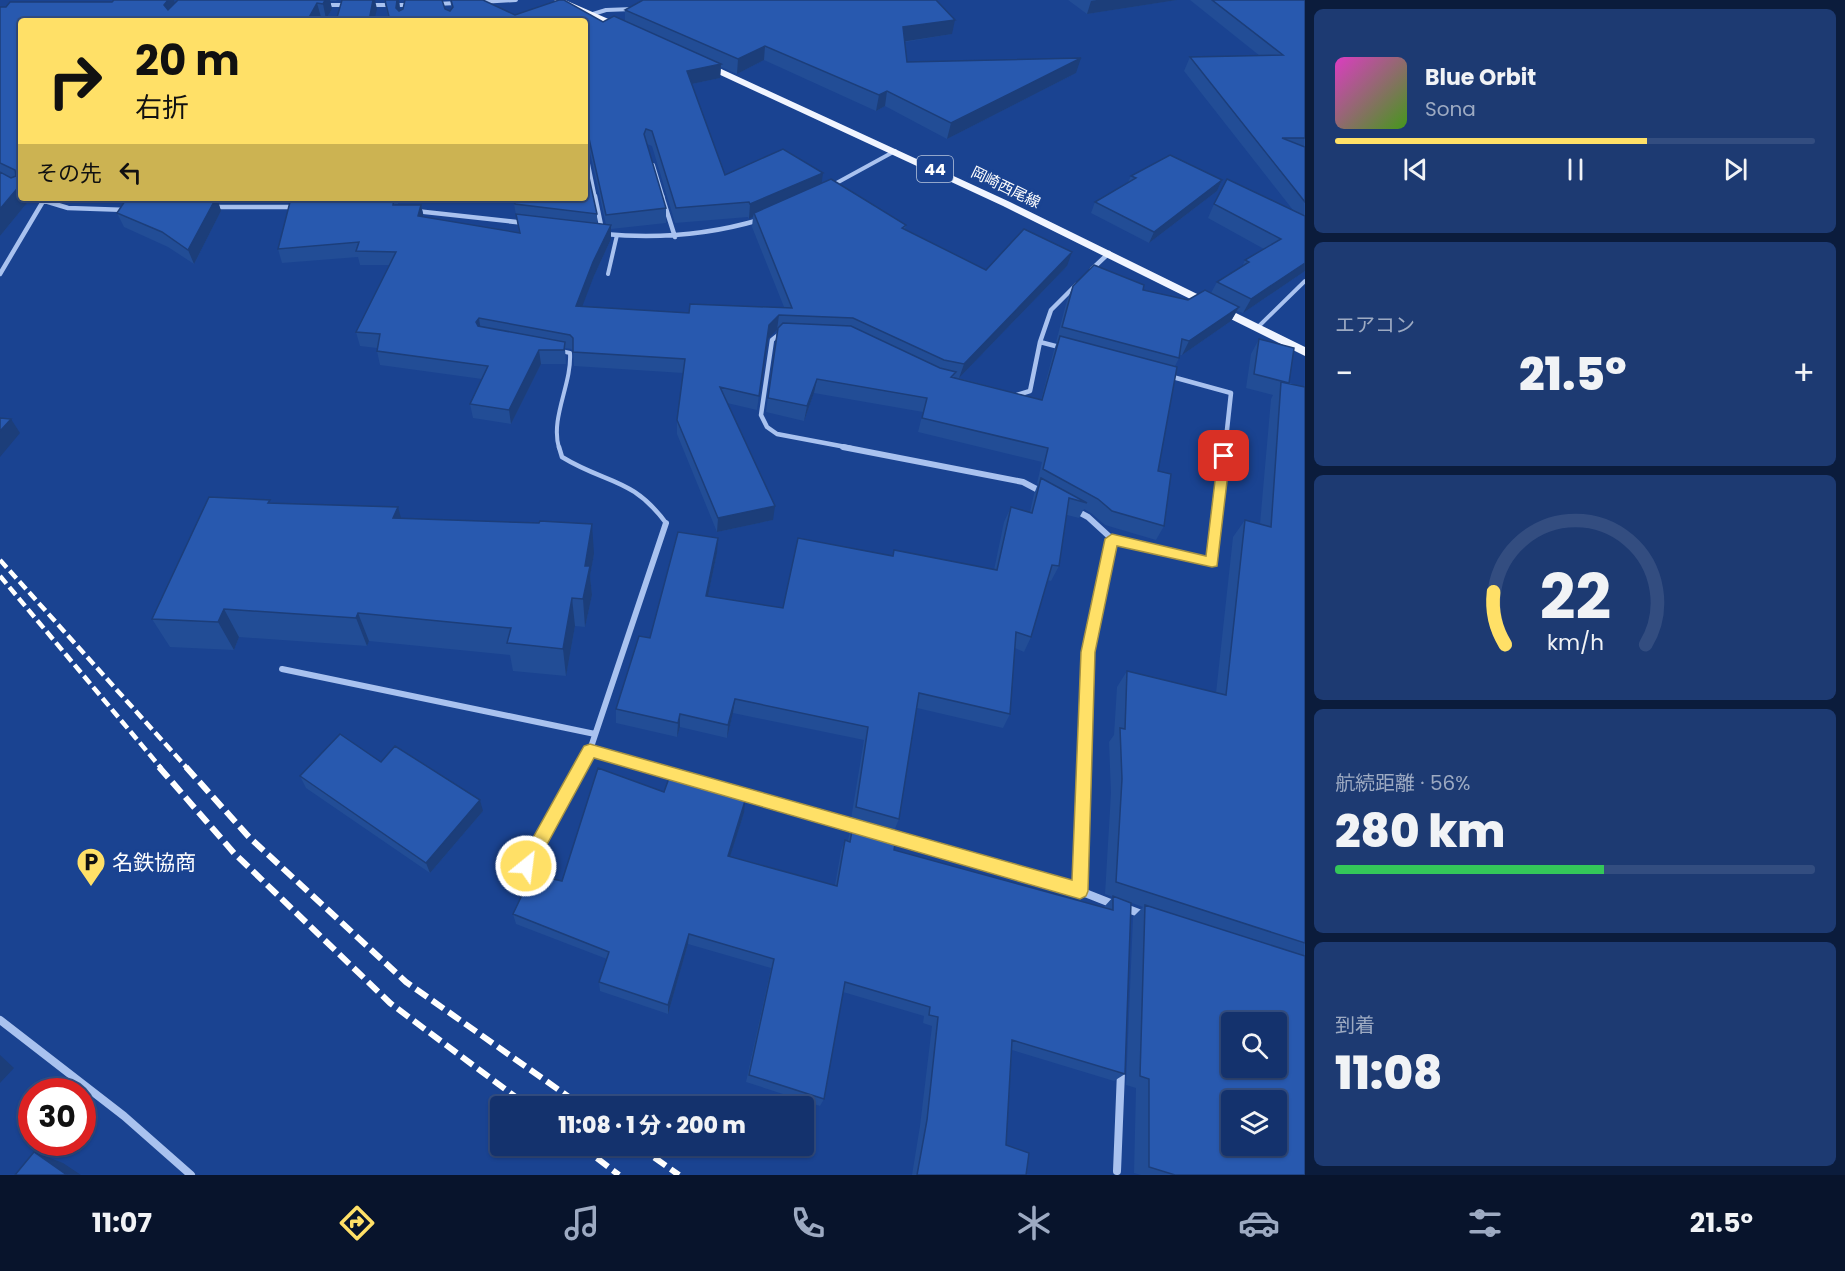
<!DOCTYPE html>
<html lang="ja">
<head>
<meta charset="utf-8">
<style>
	body { margin:0; font-family:Poppins,"Noto Sans JP",sans-serif; background:#1d3a72; color:#f1f3f6; height:100vh; display:flex; flex-direction:column; font-size:22px; white-space:nowrap }
	* { box-sizing:border-box; margin:0 }
	p { font-size:20px; color:#9daac2 }
	.icon { flex:none; width:33px; height:33px; fill:none; stroke:currentColor; stroke-width:2; stroke-linecap:round; stroke-linejoin:round }
	.map { position:relative; flex:1; overflow:hidden }
	.drawer { display:flex; flex-direction:column; gap:9px; padding:9px; background:#0b1c3c; width:540px }
	.drawer>* { flex:none }
	.hud { position:absolute; left:18px; top:18px; width:570px; height:183px; border-radius:6px; box-shadow:0 2px 4px #0004,0 0 0 2px #334d80; background:#ffe067; color:#111; overflow:hidden }
	.tools { position:absolute; left:1221px; top:1012px; display:grid; gap:12px }
	.tools a { display:grid; place-items:center; width:66px; height:66px; border-radius:6px; background:#14326d; box-shadow:0 2px 4px #0004,0 0 0 2px #334d80; font-size:30px }
	.speed { position:absolute; left:18px; top:1078px; display:flex; gap:12px; font-size:30px; font-weight:700; text-align:center }
	.speed>* { display:grid; place-content:center; width:78px; height:78px; border-radius:50%; background:#14326d; box-shadow:0 2px 4px #0004,0 0 0 2px #334d80; line-height:1 }
	.speed .limit { border:9px solid #d22; background:#fff; color:#111 }
	.pin { position:absolute; display:grid; place-items:center; width:51px; height:51px; color:#fff; margin:-26px; border-radius:12px; box-shadow:0 3px 9px #0006 }
	.me { position:absolute; width:66px; margin:-33px; rotate:29deg; stroke-linejoin:round; filter:drop-shadow(0 0 4px #0008) }
	.turn { display:flex; align-items:center; gap:21px; height:126px; padding:0 18px; font-size:27px }
	.turn .icon { width:78px; height:78px; stroke-width:2.5 }
	.turn b { display:block; font-size:42px; line-height:51px }
	.then { display:flex; align-items:center; height:57px; padding:0 18px; background:#0003; gap:12px; font-size:22px }
	.big { font-size:45px; font-weight:800; line-height:1.1 }
	.drawer .card { flex:1; display:flex; flex-direction:column; justify-content:center; gap:9px; min-width:0; padding:0 21px; border-radius:9px; background:#1d3a72 }
	.drawer .dial { align-items:center; gap:0 }
	.dial svg { height:156px; overflow:visible; fill:none; stroke:#334d80; stroke-width:7; stroke-linecap:round; text-anchor:middle }
	.dial text { fill:#f1f3f6; stroke:none }
	.song { display:flex; align-items:center; gap:18px }
	.cover { width:72px; height:72px; border-radius:9px; background:linear-gradient(135deg,hsl(310 70% 55%),hsl(100 70% 35%)) }
	.played { height:6px; border-radius:3px; background:linear-gradient(90deg,#ffe067 65%,#334d80 65%) }
	.keys { display:flex; justify-content:space-around; direction:ltr }
	.heat { display:flex; justify-content:space-between; align-items:center; font-size:33px; direction:ltr }
	.charge { height:9px; border-radius:4px; background:linear-gradient(90deg,#34c759 56%,#334d80 0) }
	.trip { position:absolute; left:490px; top:1096px; width:324px; height:60px; border-radius:6px; background:#14326d; box-shadow:0 2px 4px #0004,0 0 0 2px #334d80; font-weight:800; line-height:60px; text-align:center }
	.menu { display:flex; height:96px; justify-content:space-around; align-items:center; background:#08142c; color:#9daac2 }
	.menu .icon { width:42px; height:42px }
	.menu .selected { color:#ffe067 }
	.menu b { font-size:27px; color:#f1f3f6 }
	main { display:flex; flex:1; min-height:0 }
	.map>svg:first-child { display:block }
</style>
</head>
<body>
<main>
<div class="map">
<svg width="1305" height="1175" viewBox="0 0 1305 1175">
	<rect width="100%" height="100%" fill="#1a4391"/>
	<g fill="none" stroke-linecap="round" stroke-linejoin="round">
		<path stroke="#a9c2ef" stroke-width="4" d="M608,274L617,235
			M1257,328L1305,281
			M559,448C550,418 572,384 570,353L561,351"/>
		<path stroke="#a9c2ef" stroke-width="4.5" d="M559,447L562,457C606,484 632,477 666,523"/>
		<path stroke="#a9c2ef" stroke-width="4" d="M480,2L516,0
			M435,4L458,3
			M325,5H347
			M370,5H410
			M593,14L606,10L633,9
			M585,149L595,198
			M653,165L663,198
			M831,186L895,151"/>
		<path stroke="#a9c2ef" stroke-width="4.5" d="M595,196L602,230
			M662,196L675,237
			M35,198L68,208L127,210
			M212,207H295
			M416,211L525,223
			M604,234C657,239 708,235 759,220
			M1092,269L1109,253
			M0,274L45,198
			M782,332L772,340L761,415L767,427L777,434L851,448
			M1040,342L1063,348
			M1169,376L1231,393L1225,448
			M1017,395L1030,391L1040,342L1051,310L1076,285"/>
		<path stroke="#a9c2ef" stroke-width="6" d="M843,447L1023,482L1042,492
			M1075,510L1088,517L1112,539L1212,562L1225,447
			M282,669L595,734
			M580,768L590,750
			M653,768L590,750L666,523
			M1084,768L1088,652L1112,539"/>
		<path stroke="#a9c2ef" stroke-width="8" d="M648,767L858,827
			M891,837L1080,891L1113,904
			M516,886L581,767
			M1080,891L1084,767
			M1123,907L1144,915
			M0,1020L124,1116L191,1175
			M1117,1171L1121,1072"/>
		<path fill="#f1f5ff" fill-rule="evenodd" d="M554,0H565L629,28L622,30Z
			M704,61L1010,202L1305,347V356L1003,206L701,66V62Z"/>
		<path stroke="#fff" stroke-width="4.5" stroke-dasharray="10 4.5" stroke-linecap="butt" d="M0,560L187,768
			M0,576L161,768"/>
		<path stroke="#fff" stroke-width="6" stroke-dasharray="14 6" stroke-linecap="butt" d="M159,767L234,853L390,1003L529,1107
			M186,767L249,837L406,982L583,1107
			M581,1146L619,1175
			M638,1146L679,1175"/>
	</g>
	<path fill="#224d96" fill-rule="evenodd" d="M114,0H174L175,3L178,0H337L336,1H330L332,9L326,19L321,17L21,21V198H31L0,236V7L112,2Z
		M384,0H442L445,9L450,11L452,9L450,0H483L515,15L603,22L625,21V10L952,34L905,42L907,62L1076,73L947,139L885,106L876,111L764,60L737,74L721,67L720,78L692,84L725,175L821,183L906,225L905,229L986,270L1067,266L959,378L1041,400L1054,350L1057,342H1056L1067,300L1073,286L1143,290L1188,300L1211,293L1217,282L1242,267L1245,260L1264,249L1208,218L1214,204L1293,210L1184,71L1190,57L1260,56L1190,0H1305V271L1243,313L1237,311L1231,321L1182,355H1180L1179,358L1175,366L1158,471L1164,526L1156,540L1105,525L1091,513L1084,509L1079,518L1067,515L1059,566L1051,581L1047,580L1031,637L1024,652L1015,648L1010,714L1003,728L917,708L899,819L894,831L851,819L864,740L733,713L727,738L680,727L677,737L616,723V709L650,638L717,553L708,596L783,608L892,556L894,550L994,570L1004,522L1011,507L1030,512L1034,494L1038,484L1037,483L1042,462L918,432L923,412L814,393L804,421L766,412L777,330L768,339L757,410L727,403L773,520L717,532L677,434V420L683,373L574,366L573,351L571,349L565,348L566,364H541L511,424L473,418L470,404L482,379L380,365L377,351V348L360,346L356,332L389,265H360L358,257L282,263L278,249L291,198H399L398,204H395V205H421L424,217L519,232L513,198H585L597,214V224L606,225L589,148L585,145V21H389ZM399,0H405L403,9L400,11ZM647,144L652,146L675,223L748,217L749,219L753,217L752,227L784,307L689,313L582,306L594,276L611,239V229L666,223V208Z
		M1068,0H1177L1087,14Z
		M1131,176L1222,180L1217,191L1149,243L1091,213L1095,202L1128,182Z
		M133,198H228L226,202H218L221,211L194,264L168,247L124,227L117,213L135,201Z
		M1259,339L1289,383L1305,387V1175H1141L1134,1173L1136,1088L1126,1085L1133,917L1143,907L1121,899L1125,1074L1114,1081L1012,1050L1006,1145L1026,1175H912L920,1126L932,1026L923,1023L924,1016L843,992L824,1099L820,1106L746,1082L771,968L688,944L668,1014L600,991L599,982L607,959L516,924L513,914L562,881L664,792L744,813L730,856L835,885L841,851L845,840L848,841L850,831L854,820L894,850L1104,907L1113,897L1105,894L1111,793L1109,742L1114,735L1117,687L1127,671L1216,693L1233,537L1245,520L1260,524L1271,399L1273,395L1246,388L1251,354Z
		M271,503L401,518L594,554L590,576L592,595L585,627L575,626L566,676L513,671L510,655L369,641L367,646L239,637L234,650L170,647L152,619Z
		M381,762L483,811L430,873L306,788L300,776Z"/>
	<path fill="#1c3e7a" d="M168,0H174L177,10L169,20L164,5Z
		M325,0H330L332,9L326,19L323,4Z
		M373,0H375L377,9L374,21H369Z
		M397,0H399L400,9L398,21L396,8Z
		M1097,0H1177L1087,14L1091,1Z
		M317,3L321,17L319,21H307Z
		M955,20L952,34L901,42L903,27Z
		M765,46L764,60L737,74L738,59Z
		M1081,58L1076,73L947,139L951,123Z
		M721,64L720,78L687,85V71Z
		M887,91L885,106L876,111L879,95Z
		M823,173L821,188L754,213L753,217L749,219L750,204Z
		M1222,180L1217,191L1149,243L1154,232Z
		M21,184V198H31L0,236V209Z
		M216,198H217L221,211L194,264L188,250Z
		M421,205L424,219L418,216Z
		M611,225V239L594,276L577,320L576,306L593,262Z
		M1072,252L1067,266L959,378L964,364Z
		M1305,263V271L1243,313L1251,299Z
		M1239,307L1231,321L1182,355L1189,341Z
		M779,315L777,330L768,339L757,410L769,325Z
		M479,318L481,332L476,322Z
		M539,350L541,364L511,424L509,410Z
		M817,379L814,393L804,421L807,406Z
		M11,419L20,433L0,457V431Z
		M775,506L773,520L717,532L718,518Z
		M398,507L406,536L393,518Z
		M592,524L594,554L590,576L592,595L585,627L583,599L585,566Z
		M718,538L717,553L705,610L706,596Z
		M572,598L575,626L566,676L563,649Z
		M224,609L239,637L234,650L218,622Z
		M358,613L369,641L367,646L356,618Z
		M735,699L733,713L727,738L728,725Z
		M680,714V727L677,737L678,723Z
		M480,800L483,811L430,873L426,863Z
		M745,801L744,813L727,866L728,856Z
		M689,934L688,944L668,1014V1005Z
		M0,1055L14,1068L0,1083Z
		M34,1152L63,1163L81,1175H67Z"/>
	<path fill="#2859af" stroke="#1c3e7a" stroke-width="1.5" fill-rule="evenodd" d="M114,0H168L164,5L168,10L178,0H325L323,4L317,3L307,21H21V184L0,209V172L11,178L16,176L15,170L0,163V7H6L10,2H112Z
		M342,0H373L369,21H336Z
		M385,0H397L396,8L399,11L403,9L405,0H442L445,9L450,11L453,7L451,0H483L515,15L559,0H564L603,22L614,16L721,64L687,71L725,175L783,149L823,173L750,204L749,202L676,208L652,131L646,129L644,134L666,208L606,215L588,134L585,131V21H390Z
		M643,0H936L955,20L903,27L907,62L1081,58L951,123L887,91L879,95L765,46L738,59L625,10Z
		M1212,0H1305V138H1282L1305,147V202L1190,57L1283,55Z
		M1170,155L1222,180L1154,232L1095,202L1136,178L1131,176Z
		M585,159L597,214L515,204L514,198H585Z
		M831,179L906,225L902,228L986,270L1024,229L1072,252L964,364L944,360L853,318L779,315L769,325L759,396L720,387L775,506L718,518L677,420L685,359L573,352V338L570,335L479,318L476,322L478,326L565,342L564,350H539L509,410L470,404L488,366L377,351L380,334L356,332L396,252L356,251L359,242L278,249L291,198L394,199L393,205H421L418,216L520,233L516,214L611,225L593,262L576,306L689,313L690,304L792,308L754,213Z
		M1227,179L1305,216V263L1251,299L1217,282L1249,262L1245,260L1281,239L1214,204Z
		M195,198H216L188,250L162,232L117,213L125,201Z
		M1094,265L1144,285L1143,290L1188,300L1205,290L1239,307L1189,341L1182,339L1179,358L1062,327L1073,286Z
		M783,323L851,326L940,368L956,372L951,377L1042,400L1060,336L1177,367L1158,471L1171,474L1164,526L1112,511L1098,499L1043,469L1048,448L922,418L927,398L817,379L807,406L768,398L778,328Z
		M1259,339L1294,348L1289,383L1254,374Z
		M1281,382L1305,387V943L1116,882L1122,779L1120,728L1125,729L1127,671L1226,695L1245,520L1271,527Z
		M0,418L11,419L0,431Z
		M1041,478L1087,503L1069,498L1059,566L1052,565L1031,637L1016,632L1010,714L919,693L899,819L856,807L868,727L735,699L728,725L680,714L678,723L616,709L639,636L650,638L678,532L718,538L706,596L783,608L798,538L893,556L894,550L997,570L1011,507L1032,513Z
		M209,497L270,500L268,503L398,507L393,518L539,523L540,521L592,524L585,566H590L583,599L572,598L563,649L507,643L511,628L358,613L356,618L224,609L218,622L152,619Z
		M340,734L381,762L395,746L480,800L426,863L300,776Z
		M598,768L664,792L669,778L745,801L728,856L837,886L845,840L850,842L854,820L897,832L894,850L1113,910V896L1131,903L1125,1074L1012,1040L1006,1145L1029,1153L1026,1175H917L927,1120L938,1017L929,1015L930,1007L845,982L824,1099L749,1075L774,959L689,934L668,1005L599,982L609,952L513,914L532,874L562,881Z
		M1145,905L1305,956V1175H1175L1149,1167V1079L1140,1076ZM1232,1023H1276V1068H1232ZM1232,1101H1276V1146H1232Z
		M34,1152L67,1175H15Z"/>
	<path fill="#ffe067" stroke="#a69243" stroke-width="1.5" d="M1224,452L1230,456L1217,566L1212,567L1117,546L1095,652L1088,891L1086,896L1080,899L594,758L532,872L526,874L520,872L518,866L520,861L584,746L590,744L1072,880L1081,652L1105,539L1112,534L1206,556L1218,456Z"/>
	<defs>
		<g id="parking-pin" transform="scale(1.5)"><path d="M0 17L-7.5 6A9.5 9.5 0 1 1 7.5 6Z" fill="#ffe067" stroke="#1a4391"/><path d="M-3.5-5.5H1a3.5 3.5 0 0 1 0 7H-1V5.5H-3.5ZM-1-3.4V-.6H.8a1.4 1.4 0 0 0 0-2.8Z" fill="#111"/></g>
	</defs>
	<g fill-rule="evenodd">
		<use href="#parking-pin" x="91" y="862"/>
	</g>
	<g text-anchor="middle" dominant-baseline="central" stroke-width="6" stroke-linejoin="round" paint-order="stroke">
		<g font-size="15" fill="#fff" stroke="#1a4391">
			<text transform="translate(1006 187) rotate(26)">岡崎西尾線</text>
		</g>
		<rect fill="#1a4391" stroke="#bac7de" stroke-width="1.5" x="917" y="156" width="36" height="26" rx="4.5"/>
		<g font-size="16" font-weight="bold" fill="#fff">
			<text x="935" y="169">44</text>
		</g>
		<g font-size="21" fill="#fff" stroke="#1a4391" text-anchor="start">
			<text x="112" y="862">名鉄協商</text>
		</g>
	</g>
</svg>
<div class="tools">
<a><svg class="icon" aria-label="search" viewBox="0 0 24 24"><circle cx="10" cy="10" r="6"/><path d="M15 15l6 6"/></svg></a>
<a><svg class="icon" aria-label="layers" viewBox="0 0 24 24"><path d="M12 4l9 5-9 5-9-5zM3 14l9 5 9-5"/></svg></a>
</div>
<div class="speed"><div class="limit">30</div></div>
<div class="pin" style="left:1224px;top:456px;background:#d93025"><svg class="icon" aria-label="arrive" viewBox="0 0 24 24"><path d="M6 21V4h12l-3 4 3 4H6"/></svg></div>
<svg class="me" style="left:526px;top:866px" viewBox="-20 -20 40 40"><circle r="17" fill="#ffe067" stroke="#fff" stroke-width="3"/><path d="M0-11L8 9 0 5-8 9z" fill="#fff"/></svg>
<div class="trip">11:08 · 1 分 · 200 m</div>
<div class="hud">
<div class="turn"><svg class="icon" aria-label="right" viewBox="0 0 24 24"><path d="M7 20v-9h11M14 6l5 5-5 5"/></svg><div><b>20 m</b>右折</div></div>
<div class="then">その先<svg class="icon" aria-label="left" viewBox="0 0 24 24"><path d="M17 20v-9H6M10 6l-5 5 5 5"/></svg></div>
</div>
</div>
<section class="drawer">
<div class="card">
<div class="song"><i class="cover"></i><div><b>Blue Orbit</b><p>Sona</p></div></div>
<div class="played"></div>
<div class="keys"><svg class="icon" aria-label="previous" viewBox="0 0 24 24"><path d="M18 5L8 12l10 7zM5 5v14"/></svg><svg class="icon" aria-label="pause" viewBox="0 0 24 24"><path d="M8 5v14M16 5v14"/></svg><svg class="icon" aria-label="next" viewBox="0 0 24 24"><path d="M6 5l10 7-10 7zM19 5v14"/></svg></div>
</div>
<div class="card"><p>エアコン</p>
<div class="heat"><a>−</a><b class="big">21.5°</b><a>+</a></div>
</div>
<div class="card dial"><svg viewBox="0 0 100 80">
<path d="M14 69A42 42 0 1 1 86 69"/>
<path d="M14 69A42 42 0 0 1 8 42" stroke="#ffe067"/>
<text x="50" y="56" font-size="32" font-weight="700">22</text>
<text x="50" y="72" font-size="11">km/h</text>
</svg></div>
<div class="card"><p>航続距離 · 56%</p><b class="big">280 km</b><div class="charge"></div></div>
<div class="card"><p>到着</p><b class="big">11:08</b></div>
</section>
</main>
<nav class="menu">
<b>11:07</b>
<svg class="icon selected" aria-label="directions" viewBox="0 0 24 24"><path d="M12 3l9 9-9 9-9-9zM9 14v-3h6M13 9l2 2-2 2"/></svg>
<svg class="icon" aria-label="music" viewBox="0 0 24 24"><path d="M9 18V5l10-2v13"/><circle cx="6" cy="18" r="3"/><circle cx="16" cy="16" r="3"/></svg>
<svg class="icon" aria-label="phone" viewBox="0 0 24 24"><path d="M5 4h4l2 5-3 2q2 4 5 5l2-3 5 2v4C11 20 4 13 5 4z"/></svg>
<svg class="icon" aria-label="climate" viewBox="0 0 24 24"><path d="M12 3v18M4 7l16 10M4 17L20 7"/></svg>
<svg class="icon" aria-label="car" viewBox="0 0 24 24"><path d="M5 17H2v-5l4-1 3-4h7l3 4 3 1v5h-3M9 17h6M6 11h13"/><circle cx="7" cy="17" r="2"/><circle cx="17" cy="17" r="2"/></svg>
<svg class="icon" aria-label="filters" viewBox="0 0 24 24"><path d="M4 7h16M4 17h16"/><circle cx="9" cy="7" r="2"/><circle cx="15" cy="17" r="2"/></svg>
<b>21.5°</b>
</nav>
</body>
</html>
